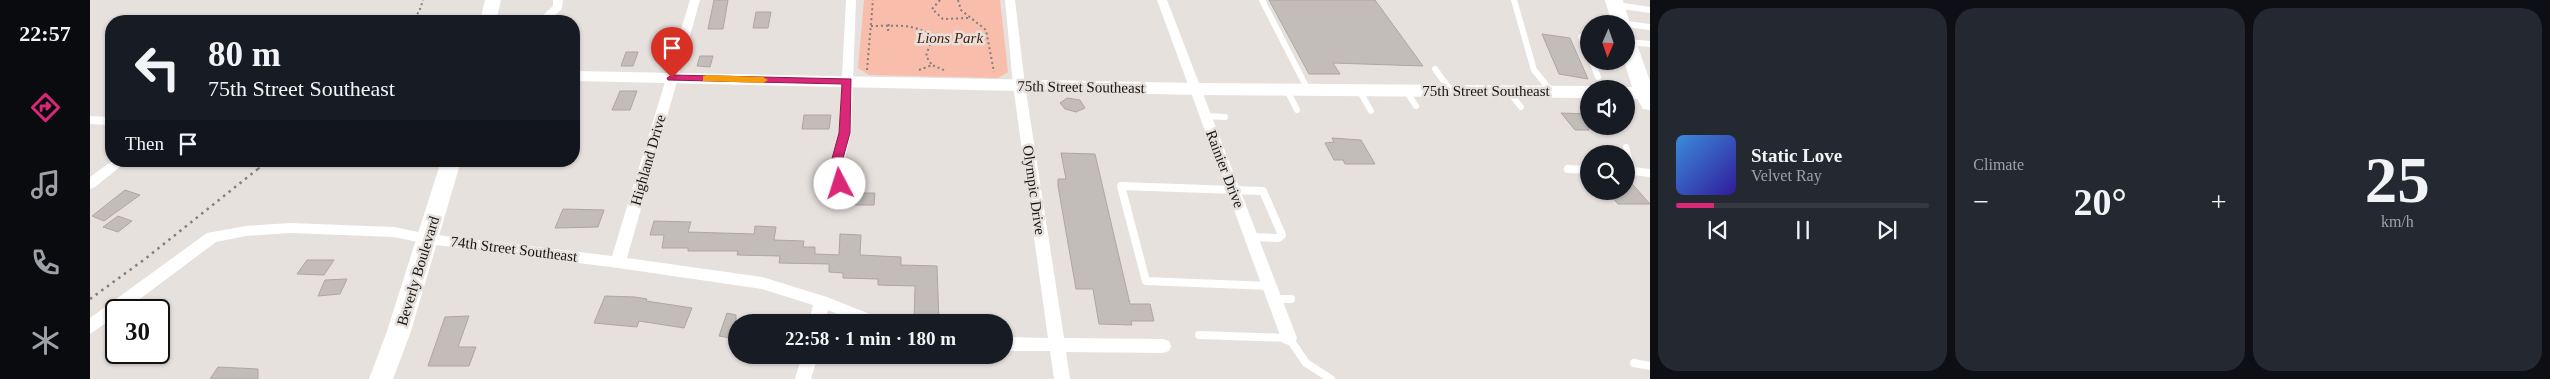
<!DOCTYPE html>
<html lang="en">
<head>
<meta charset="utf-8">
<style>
	body { margin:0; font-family:"Times New Roman",serif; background:#242831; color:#f1f3f6; height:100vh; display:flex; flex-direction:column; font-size:19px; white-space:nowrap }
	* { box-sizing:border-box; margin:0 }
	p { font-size:16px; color:#9ea1a6 }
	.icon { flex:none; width:28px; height:28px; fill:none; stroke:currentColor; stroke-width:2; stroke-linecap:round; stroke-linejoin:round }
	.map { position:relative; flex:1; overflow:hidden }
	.side { display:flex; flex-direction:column; gap:8px; padding:8px; background:#0d0f14; width:900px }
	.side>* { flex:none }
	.hud { position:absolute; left:15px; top:15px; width:475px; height:152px; border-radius:20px; box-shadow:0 1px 4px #0004; background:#171b24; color:#f1f3f6; overflow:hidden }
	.needle { width:32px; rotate:182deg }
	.fabs { position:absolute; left:1490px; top:15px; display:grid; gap:10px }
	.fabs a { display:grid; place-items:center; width:55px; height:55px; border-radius:50%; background:#171b24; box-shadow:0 1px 4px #0004; font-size:25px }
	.speed { position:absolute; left:15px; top:299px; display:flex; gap:10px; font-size:25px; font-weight:700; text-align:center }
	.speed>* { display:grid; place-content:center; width:65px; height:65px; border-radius:50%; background:#171b24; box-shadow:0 1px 4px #0004; line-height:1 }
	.speed .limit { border:2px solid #111; border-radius:8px; background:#fff; color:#111 }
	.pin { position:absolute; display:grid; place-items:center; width:42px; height:42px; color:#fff; margin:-51px -21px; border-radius:50% 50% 50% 0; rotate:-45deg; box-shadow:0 0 5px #0007 }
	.pin .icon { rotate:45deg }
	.me { position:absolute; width:55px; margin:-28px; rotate:355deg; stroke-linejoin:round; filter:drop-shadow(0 0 4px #0008) }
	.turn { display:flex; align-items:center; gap:18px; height:105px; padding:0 20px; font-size:22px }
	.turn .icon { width:65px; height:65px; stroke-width:2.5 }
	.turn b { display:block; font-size:35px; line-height:42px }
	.then { display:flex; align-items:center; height:48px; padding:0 20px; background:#0003; gap:10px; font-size:19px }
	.big { font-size:38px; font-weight:600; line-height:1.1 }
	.side .card { flex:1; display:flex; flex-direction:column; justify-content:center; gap:8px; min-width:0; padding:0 18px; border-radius:20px; background:#242831 }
	.side .dial { align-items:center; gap:0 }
	.dial b { font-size:65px; line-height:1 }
	.song { display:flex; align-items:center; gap:15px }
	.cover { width:60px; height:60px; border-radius:8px; background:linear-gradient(135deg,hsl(210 70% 55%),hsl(250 70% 35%)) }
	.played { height:5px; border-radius:2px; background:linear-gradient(90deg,#db2777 15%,#363941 15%) }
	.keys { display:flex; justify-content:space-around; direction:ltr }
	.heat { display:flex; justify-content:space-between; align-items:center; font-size:28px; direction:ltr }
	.side .tiles { flex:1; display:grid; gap:8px; grid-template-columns:repeat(3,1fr) }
	.trip { position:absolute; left:638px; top:314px; width:285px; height:50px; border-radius:25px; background:#171b24; box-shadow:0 1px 4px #0004; font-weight:600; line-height:50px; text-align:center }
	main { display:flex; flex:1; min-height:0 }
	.tab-bar { display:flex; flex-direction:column; width:90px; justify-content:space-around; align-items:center; background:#090b0e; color:#9ea1a6 }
	.tab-bar .icon { width:35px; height:35px }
	.tab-bar .active { color:#db2777 }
	.tab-bar b { font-size:22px; color:#f1f3f6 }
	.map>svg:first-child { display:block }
</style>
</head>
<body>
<main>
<nav class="tab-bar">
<b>22:57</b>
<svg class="icon active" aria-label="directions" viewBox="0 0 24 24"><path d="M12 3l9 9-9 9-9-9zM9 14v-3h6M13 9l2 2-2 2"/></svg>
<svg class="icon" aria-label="music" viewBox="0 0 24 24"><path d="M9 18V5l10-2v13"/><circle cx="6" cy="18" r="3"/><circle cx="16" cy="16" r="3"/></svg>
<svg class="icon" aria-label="phone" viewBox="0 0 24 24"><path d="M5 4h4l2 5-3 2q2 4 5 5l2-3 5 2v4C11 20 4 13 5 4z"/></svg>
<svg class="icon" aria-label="climate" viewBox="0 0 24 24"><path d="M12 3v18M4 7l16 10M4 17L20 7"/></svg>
</nav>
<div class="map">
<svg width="1560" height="379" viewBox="0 0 1560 379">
	<rect width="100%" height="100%" fill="#e7e1de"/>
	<path fill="#f8beab" d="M774,0H910L918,72L908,78L779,75L768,68Z"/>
	<path fill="#c3bdba" stroke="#ada6a4" d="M624,0H638L633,29H618Z
		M1179,0H1285L1333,66L1243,63L1250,74H1219Z
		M666,12H681L678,28H663Z
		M1452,34L1480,38L1498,79L1469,74Z
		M536,52H548L543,66H531Z
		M610,56H623L620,67L607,66Z
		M530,91H547L540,110H522Z
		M977,98L990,100L995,108L986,112L975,109L970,103Z
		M1471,113L1499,114V130H1485Z
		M714,115H741L739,129H712Z
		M1242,138L1271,140L1285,164H1255L1253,160H1244L1235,143L1244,142Z
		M971,153L1005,154L1040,304H1060L1064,321H1041L1042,325L1009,324L1003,289H986L968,186V179H976Z
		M1536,177L1560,204H1528L1517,191H1536Z
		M35,190L50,195L14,221L2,216Z
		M766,193H785L784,205H765Z
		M473,209L514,210L508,227L465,228Z
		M28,216L42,221L28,232L13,227Z
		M564,221L601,222L598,232L664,234L665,226L686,227L684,240L714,241L713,247H725V254L749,255L750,234L771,235L770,255L811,257V265L847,266L849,322H824L825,286L788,285V279L753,278V273L739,272V264L689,263L690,256L647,255L648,251H598V248H572L574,235H560Z
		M217,260H244L234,275L207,274Z
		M257,279L250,294L228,296L235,280Z
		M515,296L545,297L557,299L556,301L602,308L594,328L549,321L547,327L504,323Z
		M637,313L646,315V339L629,336Z
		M379,316L368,347H386L379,366H338L355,317Z
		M128,367L168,369V379H120Z"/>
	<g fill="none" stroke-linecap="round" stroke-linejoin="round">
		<path stroke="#827e7c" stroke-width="2" stroke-dasharray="2 3" stroke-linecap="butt" d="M850,0L842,9L853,19L879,18
			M868,0L871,10L896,30L904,72
			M320,21L329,12L333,0
			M781,26C801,26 822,23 839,34L841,41L836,56L842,65
			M798,31L799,22
			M777,70L783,0
			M829,70L842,65L856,71
			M168,169L178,161"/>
		<path stroke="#827e7c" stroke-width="2.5" stroke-dasharray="2.5 4.5" stroke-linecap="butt" d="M0,299L55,259L169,168"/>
		<path stroke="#fff" stroke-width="6" d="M1172,0L1218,90
			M1424,0L1444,70L1462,92
			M1526,5L1560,10
			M1536,24L1560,27
			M1491,37L1499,53
			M1538,42L1560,44
			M1502,61L1508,77
			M1345,69L1361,91
			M1197,90L1207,110
			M1269,90L1281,111
			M1316,91L1326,106
			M1419,92L1431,107
			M1116,116L1135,117
			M1536,147L1542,169
			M1478,169H1483"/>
		<path stroke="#fff" stroke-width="8" d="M1542,168L1543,171L1560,173
			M1478,169L1499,170
			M1161,237L1188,238L1192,235L1173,191L1031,186L1056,281L1179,286
			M1184,299H1201
			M1109,335L1199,338L1216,363L1241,379
			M1544,363L1560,366"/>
		<path fill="#fff" fill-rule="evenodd" d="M463,0H473L472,9L458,21H447L463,6Z
			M600,0H610L537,258L672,277L737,297L787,317L789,322H766L738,310L735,322H719L723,305L672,289L528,268L338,244L304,237L200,233L156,236L126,242L35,310H26V316L0,334V318L117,233L156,226L200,223L304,227L338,234L522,256Z
			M756,0H766L761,133L754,162L757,184L750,189L743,184L740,162L749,133Z
			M915,0H925L935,85L974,338L1073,339L1079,341L1081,346L1079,351L1073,353L976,352L980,379H964L960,351H914V337L958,338L923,85Z
			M1067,0H1077L1207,338L1205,343L1199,345L1193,343L1191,338Z
			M0,116L21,117V125L0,124Z
			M22,161H37L5,187L0,189V177Z
			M712,355H728L721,379H705Z"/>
		<path fill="#fff" fill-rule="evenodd" d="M395,0H411L406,21H390Z
			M484,71L1106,83L1499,86L1506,89H1499V98L1106,95L484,81Z
			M1536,87H1560V99H1536V89H1531Z
			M351,161H371L321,331L303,379H279L297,331Z"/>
		<path fill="#fff" fill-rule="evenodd" d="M1515,0H1533L1540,24L1537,28L1536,24H1522Z
			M1536,33L1543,35L1545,39L1560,81V110L1553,109L1544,93L1534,61H1536Z"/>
	</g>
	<path fill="#db2777" stroke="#8e194d" d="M582,75L761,79L760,133L752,162L755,184L754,187H746L744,184L741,162L749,133L752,84L578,80L577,78Z"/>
	<path fill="#f59e0b" d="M617,75L673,77L678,80L673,83L613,81V76Z"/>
	<g text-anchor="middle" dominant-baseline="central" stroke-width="5" stroke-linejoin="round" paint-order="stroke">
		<g font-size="15" font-style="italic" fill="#4b1704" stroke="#e7e1de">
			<text x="860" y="38">Lions Park</text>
		</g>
		<g font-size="15" fill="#161413" stroke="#e7e1de">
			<text transform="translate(991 87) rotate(1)">75th Street Southeast</text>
			<text x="1396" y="91">75th Street Southeast</text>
			<text transform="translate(558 160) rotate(-74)">Highland Drive</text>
			<text transform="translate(1135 169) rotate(69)">Rainier Drive</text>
			<text transform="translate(944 190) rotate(82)">Olympic Drive</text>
			<text transform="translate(424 249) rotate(7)">74th Street Southeast</text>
			<text transform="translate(328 271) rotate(-73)">Beverly Boulevard</text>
		</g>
	</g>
</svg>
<div class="fabs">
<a><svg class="needle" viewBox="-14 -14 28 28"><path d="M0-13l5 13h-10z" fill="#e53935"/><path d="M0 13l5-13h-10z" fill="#9ea1a6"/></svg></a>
<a><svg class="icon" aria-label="sound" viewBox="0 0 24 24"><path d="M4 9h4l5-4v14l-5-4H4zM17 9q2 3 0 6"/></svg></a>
<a><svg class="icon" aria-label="search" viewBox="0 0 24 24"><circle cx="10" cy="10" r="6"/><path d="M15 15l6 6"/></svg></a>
</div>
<div class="speed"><div class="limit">30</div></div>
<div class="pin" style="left:582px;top:78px;background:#d93025"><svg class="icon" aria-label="arrive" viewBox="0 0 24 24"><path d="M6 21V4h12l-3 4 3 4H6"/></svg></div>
<svg class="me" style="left:750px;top:184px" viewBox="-20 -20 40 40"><circle r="19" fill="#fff"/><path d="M0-13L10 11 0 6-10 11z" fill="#db2777"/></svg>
<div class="trip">22:58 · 1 min · 180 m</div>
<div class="hud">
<div class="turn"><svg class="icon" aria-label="left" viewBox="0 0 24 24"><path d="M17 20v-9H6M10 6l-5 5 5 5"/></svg><div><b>80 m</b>75th Street Southeast</div></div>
<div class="then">Then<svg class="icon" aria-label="arrive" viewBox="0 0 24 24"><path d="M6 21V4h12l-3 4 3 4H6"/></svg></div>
</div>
</div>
<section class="side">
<div class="tiles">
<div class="card">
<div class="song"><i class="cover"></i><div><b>Static Love</b><p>Velvet Ray</p></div></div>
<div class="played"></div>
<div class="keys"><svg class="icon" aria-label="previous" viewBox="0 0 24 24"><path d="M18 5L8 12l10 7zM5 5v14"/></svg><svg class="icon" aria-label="pause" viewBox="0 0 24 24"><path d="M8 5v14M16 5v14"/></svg><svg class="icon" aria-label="next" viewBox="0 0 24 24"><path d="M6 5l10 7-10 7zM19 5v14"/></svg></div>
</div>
<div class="card"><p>Climate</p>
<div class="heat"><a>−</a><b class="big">20°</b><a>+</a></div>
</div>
<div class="card dial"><b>25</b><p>km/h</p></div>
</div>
</section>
</main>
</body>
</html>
